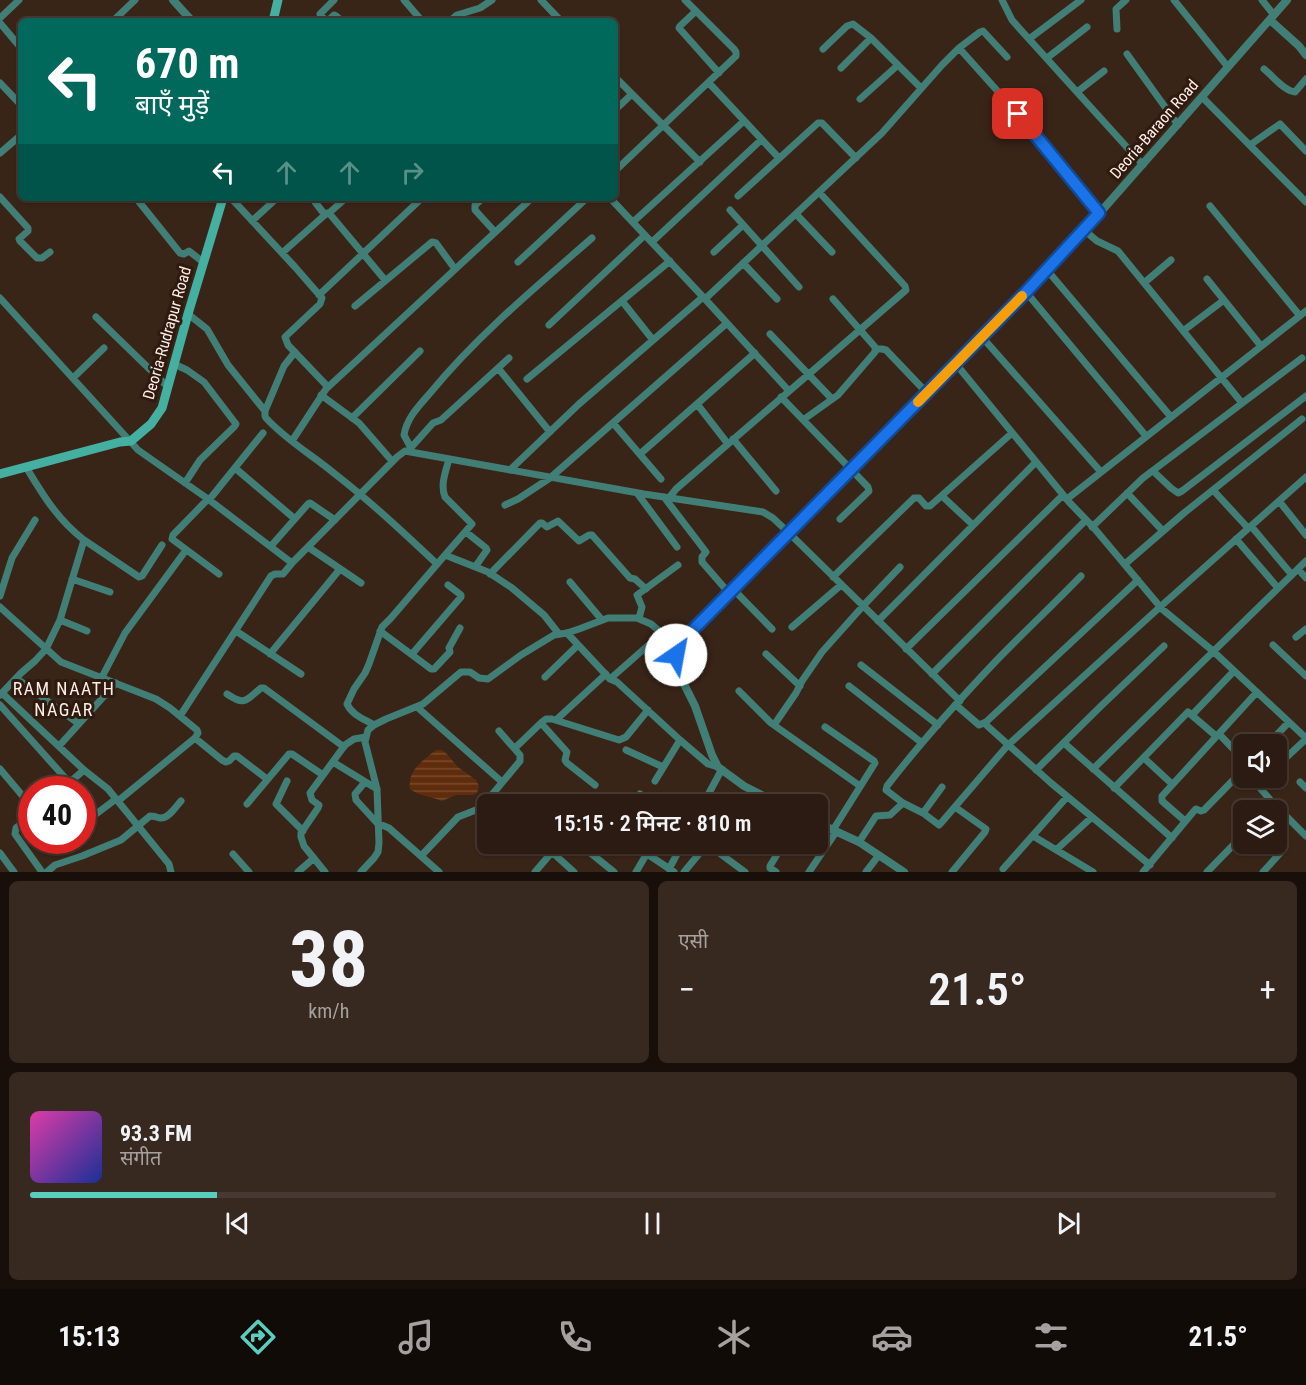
<!DOCTYPE html>
<html lang="hi">
<head>
<meta charset="utf-8">
<style>
	body { margin:0; font-family:"Roboto Condensed","Noto Sans Devanagari",sans-serif; background:#372820; color:#f1f3f6; height:100vh; display:flex; flex-direction:column; font-size:22px; white-space:nowrap }
	* { box-sizing:border-box; margin:0 }
	p { font-size:20px; color:#a6a19f }
	.icon { flex:none; width:33px; height:33px; fill:none; stroke:currentColor; stroke-width:2; stroke-linecap:round; stroke-linejoin:round }
	.map { position:relative; height:872px; overflow:hidden }
	.drawer { display:flex; flex-direction:column; gap:9px; padding:9px; background:#180f0a; flex:1 }
	.drawer>* { flex:none }
	.top-card { position:absolute; left:18px; top:18px; width:600px; height:183px; border-radius:9px; box-shadow:0 2px 4px #0004,0 0 0 2px #473932; background:#00695c; color:#fff; overflow:hidden }
	.controls { position:absolute; left:1233px; top:734px; display:grid; gap:12px }
	.controls a { display:grid; place-items:center; width:54px; height:54px; border-radius:9px; background:#2b1b12; box-shadow:0 2px 4px #0004,0 0 0 2px #473932; font-size:30px }
	.speed { position:absolute; left:18px; top:776px; display:flex; gap:12px; font-size:30px; font-weight:700; text-align:center }
	.speed>* { display:grid; place-content:center; width:78px; height:78px; border-radius:50%; background:#2b1b12; box-shadow:0 2px 4px #0004,0 0 0 2px #473932; line-height:1 }
	.speed .limit { border:9px solid #d22; background:#fff; color:#111 }
	.pin { position:absolute; display:grid; place-items:center; width:51px; height:51px; color:#fff; margin:-26px; border-radius:12px; box-shadow:0 3px 9px #0006 }
	.me { position:absolute; width:66px; margin:-33px; rotate:33deg; stroke-linejoin:round; filter:drop-shadow(0 0 4px #0008) }
	.turn { display:flex; align-items:center; gap:21px; height:126px; padding:0 18px; font-size:27px }
	.turn .icon { width:78px; height:78px; stroke-width:2.5 }
	.turn b { display:block; font-size:42px; line-height:51px }
	.lanes { display:flex; align-items:center; height:57px; padding:0 18px; background:#0003; justify-content:center; gap:30px; direction:ltr }
	.lanes .off { opacity:.35 }
	.big { font-size:45px; font-weight:600; line-height:1.1 }
	.drawer .card { flex:1; display:flex; flex-direction:column; justify-content:center; gap:9px; min-width:0; padding:0 21px; border-radius:9px; background:#372820 }
	.drawer .dial { align-items:center; gap:0 }
	.dial b { font-size:78px; line-height:1 }
	.song { display:flex; align-items:center; gap:18px }
	.cover { width:72px; height:72px; border-radius:9px; background:linear-gradient(135deg,hsl(320 70% 55%),hsl(230 70% 35%)) }
	.played { height:6px; border-radius:3px; background:linear-gradient(90deg,#59cebe 15%,#473932 15%) }
	.keys { display:flex; justify-content:space-around; direction:ltr }
	.heat { display:flex; justify-content:space-between; align-items:center; font-size:33px; direction:ltr }
	.drawer .tiles { flex:1; display:grid; gap:9px; grid-template-columns:1fr 1fr }
	.card:last-child { grid-column:span 2 }
	.trip { position:absolute; left:477px; top:794px; width:351px; height:60px; border-radius:9px; background:#2b1b12; box-shadow:0 2px 4px #0004,0 0 0 2px #473932; font-weight:600; line-height:60px; text-align:center }
	.dock { display:flex; height:96px; justify-content:space-around; align-items:center; background:#110b07; color:#a6a19f }
	.dock .icon { width:42px; height:42px }
	.dock .on { color:#59cebe }
	.dock b { font-size:27px; color:#f1f3f6 }
	.map>svg:first-child { display:block }
</style>
</head>
<body>
<div class="map">
<svg width="1306" height="872" viewBox="0 0 1306 872">
	<defs>
		<pattern id="water-rules" width="6" height="5" patternUnits="userSpaceOnUse" patternTransform="scale(1.5)"><rect width="6" height="5" fill="#602c0b"/><path d="M0 2.5h6" fill="none" stroke="#784b2f"/></pattern>
	</defs>
	<rect width="100%" height="100%" fill="#392418"/>
	<path fill="url(#water-rules)" d="M436,750H442L446,753L458,767L476,780L479,786L477,793L473,795H456L442,801C432,797 417,795 410,789C407,771 423,760 436,750Z"/>
	<g fill="none" stroke-linecap="round" stroke-linejoin="round">
		<path stroke="#417f76" stroke-width="7" d="M334,0L320,14L325,20L330,19L334,15L336,16L342,21
			M404,0L422,21
			M541,0L561,21
			M1002,0L1012,20L1019,28L1143,165
			M1174,0L1228,67
			M1262,0L1274,15
			M696,11L680,26L679,28L719,73
			M0,18L19,0
			M113,21L135,0
			M450,21L457,15L480,8L492,0
			M0,23L21,48
			M1117,29L1116,9L1126,0
			M1029,39L1081,0
			M959,48L1018,114L1099,213
			M823,49L847,26L853,24L871,38L921,88
			M1127,54L1178,125
			M1047,58L1087,27
			M841,68L871,38
			M1264,69C1273,76 1284,91 1295,92L1306,79
			M615,77L700,162
			M0,83L21,105
			M709,83L779,158
			M1077,92L1104,71
			M1202,97L1306,202
			M860,99L898,65
			M615,110L632,94
			M1250,145L1280,124L1306,151
			M0,153L21,135
			M615,171L736,56V52L734,49L685,0
			M738,196L818,123H822L856,158
			M0,197L28,228V231L19,239L20,241L37,258H42L50,252
			M136,198L180,253L184,254L189,251L203,262
			M231,198L295,267L322,298L320,304L285,337L288,345L328,387
			M317,198L315,202L325,215
			M483,198L475,205V210L495,232
			M610,198L705,299L789,391
			M1210,206L1300,316
			M730,210L799,287
			M329,213L346,198
			M796,214L832,252
			M252,221L277,198
			M633,222L744,121
			M1084,230L1097,241L1118,251L1242,403
			M652,242L761,140
			M714,252L743,225
			M282,253L327,213H329L385,280
			M518,262L587,198
			M743,263L777,299
			M1047,270L1171,417
			M1207,279L1261,346
			M1144,283L1171,260
			M1026,292L1146,436
			M319,295L422,198
			M0,298L138,450L208,499L292,563L397,457L405,451L644,494L763,512L773,518L789,533L960,701
			M705,299L882,133L942,65L959,48L980,32L983,31L1007,57
			M622,301L653,340
			M355,306L432,242L436,243L455,269
			M188,314L207,329L228,365L265,411
			M96,317L168,387
			M549,325L645,235
			M1183,331L1224,300
			M770,334L832,399
			M982,337L1101,472
			M875,349H882L886,350L927,393
			M295,352L284,366L265,411V416L266,418C286,440 312,455 335,474C371,502 404,533 437,564
			M174,364L187,370L204,382L236,424L234,427L200,460L185,483
			M956,364L1069,502L1094,528L1162,609L1213,651L1306,738
			M498,368L550,432
			M73,378L104,348
			M527,379L670,261
			M321,395L359,423L392,461
			M781,397L868,487L869,491L867,493L840,519
			M697,404L728,444
			M352,418L420,351
			M803,420L838,395L875,352V347L833,299
			M613,423L661,479
			M733,439L776,491
			M292,441L326,389L532,198
			M411,448L404,435C407,417 420,405 431,392C478,335 536,287 592,238
			M408,451L433,423L441,420L509,358
			M640,454L755,353
			M235,468L295,519
			M510,470L579,404L703,297
			M1153,471L1171,488L1178,493L1182,491L1306,396
			M1213,490L1248,528
			M637,493L677,547
			M1127,493L1163,531
			M942,496L973,525
			M664,497L706,552L702,557V562L729,593
			M669,498L676,489L906,290L905,286L819,192
			M208,499L173,535L172,539L219,574
			M1067,499L1306,311
			M209,500L263,433
			M1279,501L1306,535
			M505,505L518,499L550,478L727,323
			M1251,526L1292,575
			M1092,527L1143,478L1302,358
			M466,532L486,548L487,550L475,567
			M1236,539L1278,588
			M84,540L139,577L142,576L162,545
			M271,546L308,504L310,503L313,505L335,520
			M308,547L361,583
			M445,555L472,524L445,497C440,484 446,471 449,459
			M1125,564L1184,513L1302,419
			M1298,569L1306,578
			M490,574L540,523H542L547,527L558,521L579,541L589,535H592L630,578L635,579L646,589
			M833,577L914,498H919L926,506H930L1012,433
			M72,579L110,592
			M570,582L602,620
			M733,589L772,629
			M0,596L12,558L35,520
			M0,607L61,662L156,699L170,708L197,730L198,733L195,738L118,801
			M639,618L642,607L637,595L678,565
			M60,620L87,631
			M878,621L1036,462
			M792,627L841,585
			M236,631L301,674
			M380,631L431,669H434L450,652L449,648L460,628
			M567,633L610,679L617,682L680,740L708,764L718,767
			M1296,637L1306,629
			M1273,645L1306,676
			M906,649L1063,495
			M270,654L340,569
			M412,654L461,597V595L448,585
			M766,654L800,686
			M861,665L938,725
			M932,674L1086,520
			M102,677L125,633L186,550
			M545,677L578,645
			M16,678L79,724
			M610,679L661,634
			M849,686L922,743
			M739,691L771,723L860,786
			M2,693L84,770L108,789L169,864L171,872
			M227,694C245,706 245,701 261,688H264L344,747
			M0,695L21,673L35,661L46,649L60,620L84,540C57,519 43,495 26,467
			M0,705L75,789
			M956,705L979,725L986,722L1138,580
			M417,707L502,782
			M1192,715L1234,671
			M180,716L271,576L275,574H283L293,562
			M556,720L606,674
			M541,723L567,752L565,760L567,763L595,785
			M984,723L1051,783L1150,865
			M374,725C364,719 352,715 347,704L354,689L365,673L369,664L382,627L391,618L445,555L488,572L512,588L544,615L559,634
			M774,725L796,693L802,681L822,652L863,606L900,567
			M825,727L874,761L875,763L833,830
			M1219,734L1244,760
			M195,738L222,760L226,762L229,761L234,756H237L267,779
			M1064,743L1172,838
			M1268,744L1289,722
			M59,746L116,683
			M515,748L542,722L546,719H552L619,740L626,737L648,710
			M626,750L663,767
			M1144,758L1172,784
			M333,762L377,789
			M1276,767L1306,739
			M0,769L32,807
			M1093,769L1306,561
			M1036,770L1101,706L1164,646
			M1266,777L1261,782L1260,788L1273,803L1306,836
			M287,781L276,804L303,831
			M655,781L680,740
			M365,782L355,794L356,800L377,823L389,828L439,872
			M1300,782L1306,788
			M1114,788L1188,712L1216,736
			M62,789L84,770
			M82,799L91,811L96,814L116,799
			M903,803L886,790L887,786C921,742 958,701 996,661C1024,632 1053,605 1081,576
			M247,804L289,754H292L323,775
			M635,804L640,794
			M703,804L722,769
			M744,804L752,790
			M477,810L488,821
			M1267,810L1273,803
			M923,813L939,825L941,823L1008,745L1160,607L1306,477
			M32,815L16,828L15,834L42,872
			M1185,821L1162,801V796L1257,692
			M1276,830L1288,818
			M1033,836L1093,872
			M859,842L876,816L890,815L903,803L923,813L942,787
			M542,843L574,872
			M578,843L614,872
			M631,843L674,872
			M707,844L745,872
			M1056,850L1092,817
			M0,853L14,872
			M233,854L249,872
			M421,856L458,817L481,808L520,761V755L499,731
			M669,869L683,843
			M1003,869L1067,797
			M47,872L55,865L82,856L121,840L150,816C153,816 157,817 160,818C169,819 176,806 181,801
			M298,872L314,858
			M325,872L304,846L301,837V833L318,808L319,805L312,800L310,793L345,745L354,739L366,737
			M361,872L374,858L378,852L379,843L377,789L365,742L368,730L374,725L386,719L423,704L461,672H470L479,678L488,679L521,655L554,635L567,633L579,629L608,618H637L651,624L677,646
			M535,872L552,852
			M636,872L653,843
			M684,872L708,843
			M776,872L770,868V866L784,843
			M809,872L836,832
			M866,872L879,855
			M952,872L985,832L986,829L955,807
			M1143,872L1194,811L1196,809L1201,811L1204,810L1244,769
			M1207,872L1244,834
			M1263,872L1283,850L1276,842"/>
		<path stroke="#417f76" stroke-width="8" d="M173,0L192,21
			M1270,20L1299,46L1306,55
			M779,804L744,786L718,767L712,755L695,706L679,674L676,662L677,646L1026,292L1076,240L1287,0
			M818,823L859,842L904,872"/>
		<path stroke="#44b0a1" stroke-width="9" d="M273,21L278,0
			M0,474L120,442L131,441L151,424L162,408L188,314L223,198"/>
	</g>
	<g fill="none" stroke-linecap="round" stroke-linejoin="round">
		<g stroke="#114b97" stroke-width="15">
			<path id="route" d="M676,655L677,646L1026,292L1099,213L1018,114"/>
		</g>
		<use href="#route" stroke="#1a73e8" stroke-width="10"/>
		<path stroke="#f59e0b" stroke-width="10" d="M918,402L1022,296"/>
	</g>
	<g text-anchor="middle" dominant-baseline="central" stroke-width="6" stroke-linejoin="round" paint-order="stroke">
		<g font-size="16" fill="#fdeee6" stroke="#2f1a0f">
			<text transform="translate(1154 129) rotate(-49)">Deoria-Baraon Road</text>
			<text transform="translate(167 333) rotate(-74)">Deoria-Rudrapur Road</text>
		</g>
		<g font-size="18" letter-spacing="1.5" fill="#fdeee6" stroke="#2f1a0f">
			<text x="64" y="688">RAM NAATH<tspan x="64" dy="21">NAGAR</tspan></text>
		</g>
	</g>
</svg>
<div class="controls">
<a><svg class="icon" aria-label="sound" viewBox="0 0 24 24"><path d="M4 9h4l5-4v14l-5-4H4zM17 9q2 3 0 6"/></svg></a>
<a><svg class="icon" aria-label="layers" viewBox="0 0 24 24"><path d="M12 4l9 5-9 5-9-5zM3 14l9 5 9-5"/></svg></a>
</div>
<div class="speed"><div class="limit">40</div></div>
<div class="pin" style="left:1018px;top:114px;background:#d93025"><svg class="icon" aria-label="arrive" viewBox="0 0 24 24"><path d="M6 21V4h12l-3 4 3 4H6"/></svg></div>
<svg class="me" style="left:676px;top:655px" viewBox="-20 -20 40 40"><circle r="19" fill="#fff"/><path d="M0-13L10 11 0 6-10 11z" fill="#1a73e8"/></svg>
<div class="trip">15:15 · 2 मिनट · 810 m</div>
<div class="top-card">
<div class="turn"><svg class="icon" aria-label="left" viewBox="0 0 24 24"><path d="M17 20v-9H6M10 6l-5 5 5 5"/></svg><div><b>670 m</b>बाएँ मुड़ें</div></div>
<div class="lanes"><svg class="icon" aria-label="left" viewBox="0 0 24 24"><path d="M17 20v-9H6M10 6l-5 5 5 5"/></svg><svg class="icon off" aria-label="ahead" viewBox="0 0 24 24"><path d="M12 20V5M6 11l6-6 6 6"/></svg><svg class="icon off" aria-label="ahead" viewBox="0 0 24 24"><path d="M12 20V5M6 11l6-6 6 6"/></svg><svg class="icon off" aria-label="right" viewBox="0 0 24 24"><path d="M7 20v-9h11M14 6l5 5-5 5"/></svg></div>
</div>
</div>
<section class="drawer">
<div class="tiles">
<div class="card dial"><b>38</b><p>km/h</p></div>
<div class="card"><p>एसी</p>
<div class="heat"><a>−</a><b class="big">21.5°</b><a>+</a></div>
</div>
<div class="card">
<div class="song"><i class="cover"></i><div><b>93.3 FM</b><p>संगीत</p></div></div>
<div class="played"></div>
<div class="keys"><svg class="icon" aria-label="previous" viewBox="0 0 24 24"><path d="M18 5L8 12l10 7zM5 5v14"/></svg><svg class="icon" aria-label="pause" viewBox="0 0 24 24"><path d="M8 5v14M16 5v14"/></svg><svg class="icon" aria-label="next" viewBox="0 0 24 24"><path d="M6 5l10 7-10 7zM19 5v14"/></svg></div>
</div>
</div>
</section>
<nav class="dock">
<b>15:13</b>
<svg class="icon on" aria-label="directions" viewBox="0 0 24 24"><path d="M12 3l9 9-9 9-9-9zM9 14v-3h6M13 9l2 2-2 2"/></svg>
<svg class="icon" aria-label="music" viewBox="0 0 24 24"><path d="M9 18V5l10-2v13"/><circle cx="6" cy="18" r="3"/><circle cx="16" cy="16" r="3"/></svg>
<svg class="icon" aria-label="phone" viewBox="0 0 24 24"><path d="M5 4h4l2 5-3 2q2 4 5 5l2-3 5 2v4C11 20 4 13 5 4z"/></svg>
<svg class="icon" aria-label="climate" viewBox="0 0 24 24"><path d="M12 3v18M4 7l16 10M4 17L20 7"/></svg>
<svg class="icon" aria-label="car" viewBox="0 0 24 24"><path d="M5 17H2v-5l4-1 3-4h7l3 4 3 1v5h-3M9 17h6M6 11h13"/><circle cx="7" cy="17" r="2"/><circle cx="17" cy="17" r="2"/></svg>
<svg class="icon" aria-label="filters" viewBox="0 0 24 24"><path d="M4 7h16M4 17h16"/><circle cx="9" cy="7" r="2"/><circle cx="15" cy="17" r="2"/></svg>
<b>21.5°</b>
</nav>
</body>
</html>
